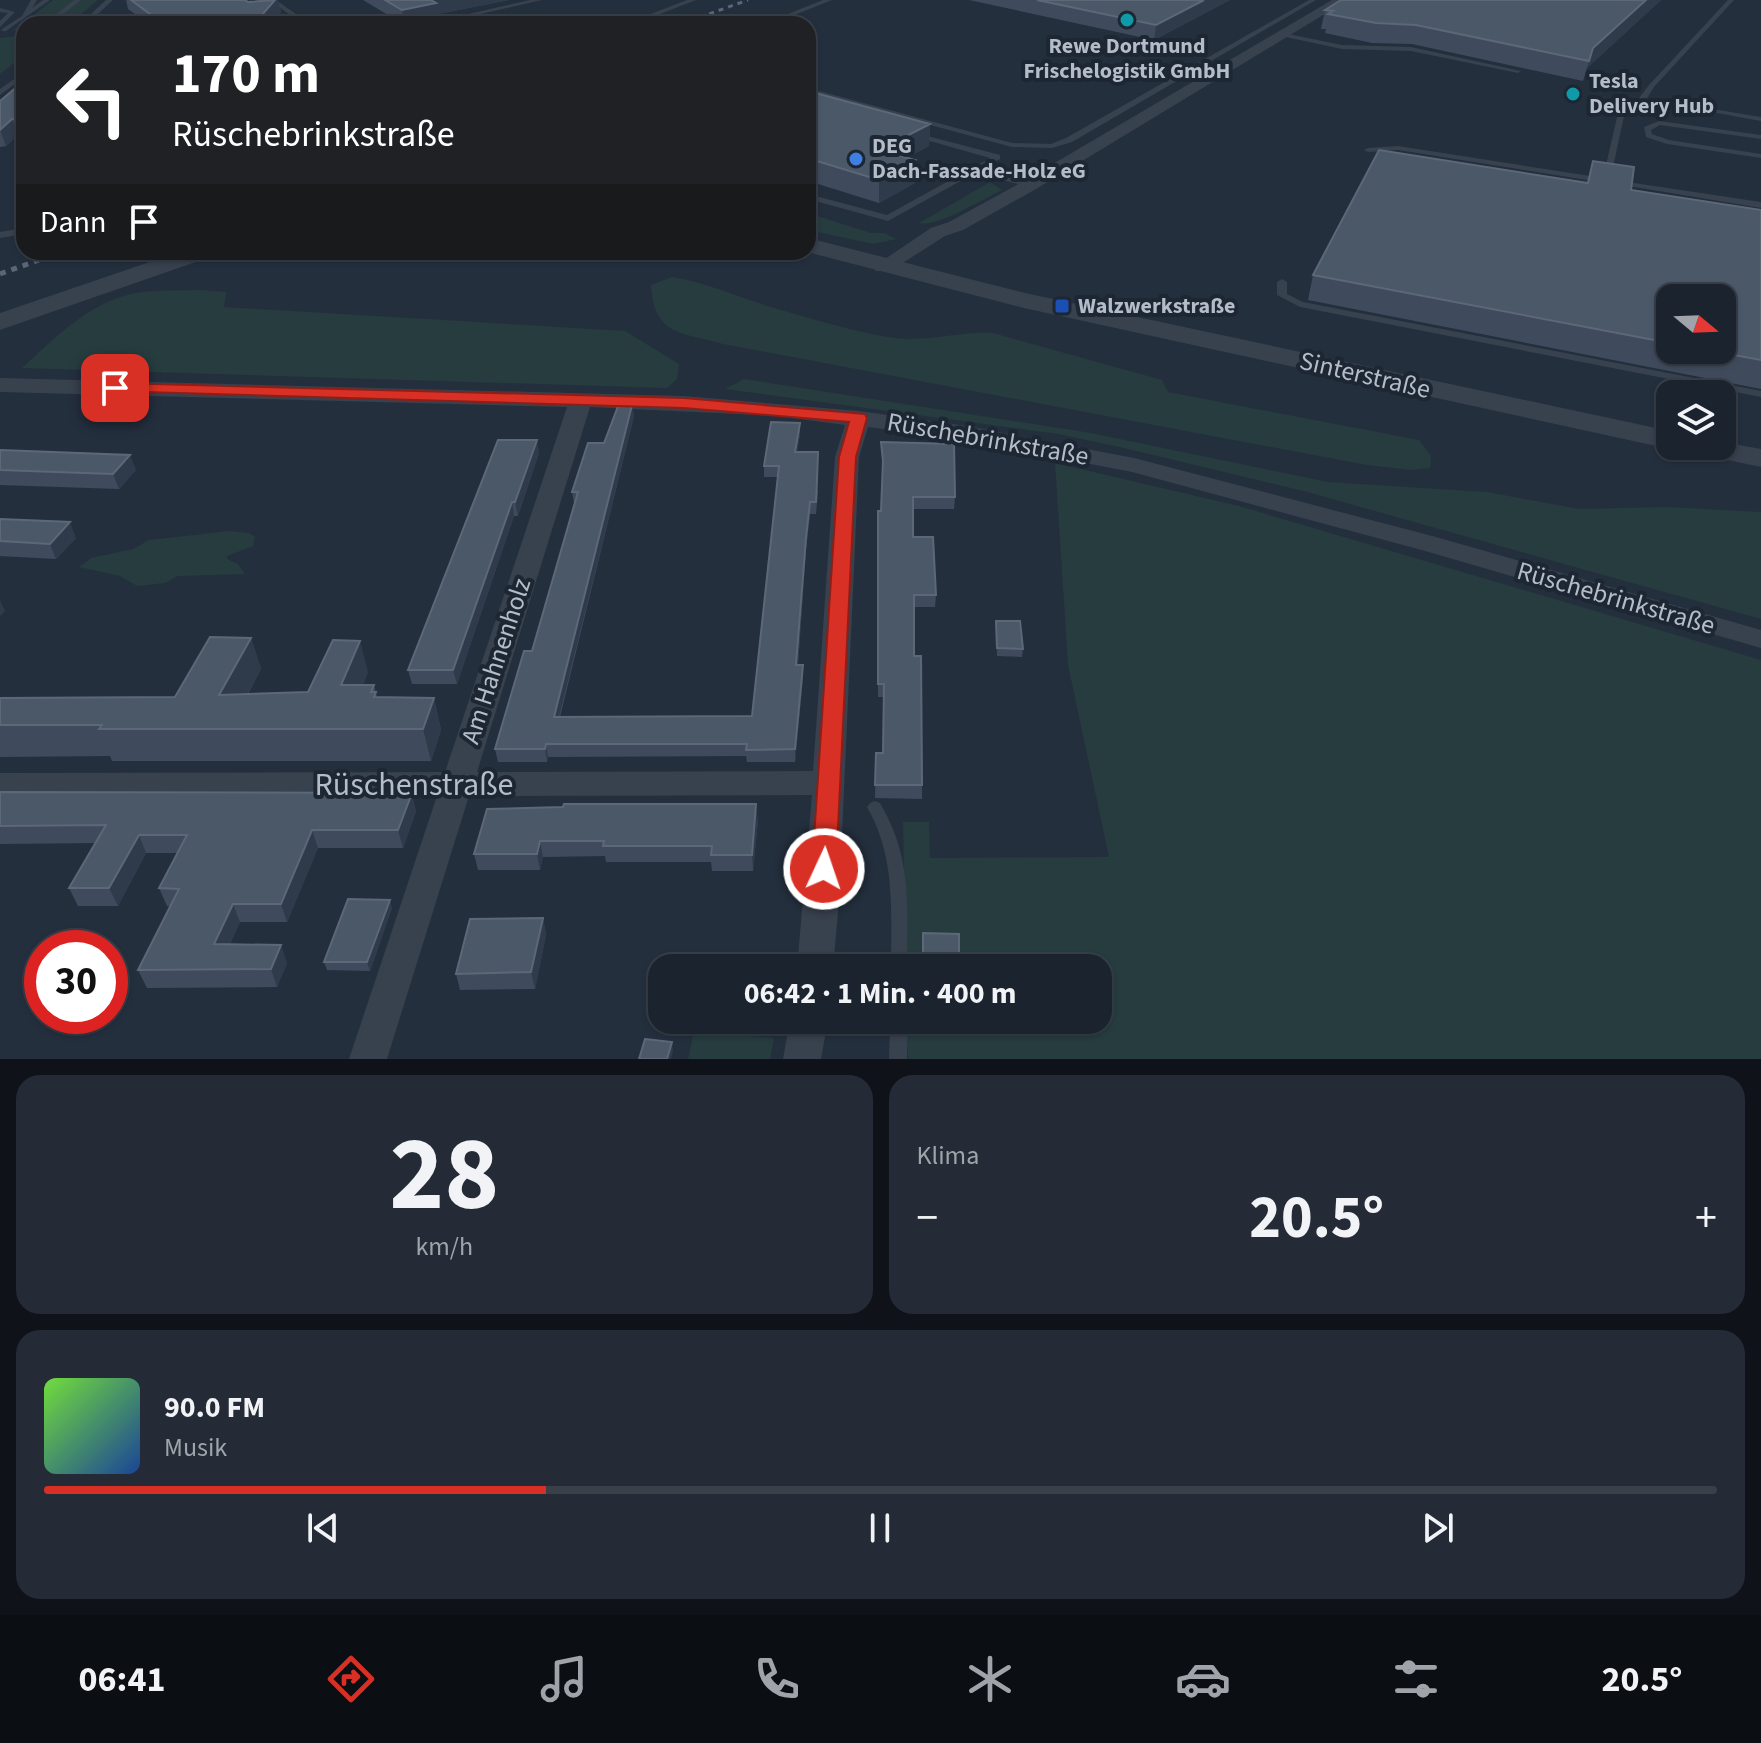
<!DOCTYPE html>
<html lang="de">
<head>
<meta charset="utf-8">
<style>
	body { margin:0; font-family:"Source Sans 3",sans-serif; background:#242b36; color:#f1f3f6; height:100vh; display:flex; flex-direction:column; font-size:30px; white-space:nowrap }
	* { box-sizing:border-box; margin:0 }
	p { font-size:26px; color:#a0a4aa }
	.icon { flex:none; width:44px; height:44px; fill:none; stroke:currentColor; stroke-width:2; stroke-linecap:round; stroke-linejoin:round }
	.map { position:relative; height:1059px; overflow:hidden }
	.drawer { display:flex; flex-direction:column; gap:16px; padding:16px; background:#0f1319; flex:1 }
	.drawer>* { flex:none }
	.hud { position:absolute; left:16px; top:16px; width:800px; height:244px; border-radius:24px; box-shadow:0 2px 6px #0004,0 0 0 2px #39404a; background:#202124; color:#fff; overflow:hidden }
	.needle { width:52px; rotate:109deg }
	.buttons { position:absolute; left:1656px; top:284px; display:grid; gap:16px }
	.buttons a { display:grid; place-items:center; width:80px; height:80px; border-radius:16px; background:#1b232e; box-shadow:0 2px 6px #0004,0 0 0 2px #39404a; font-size:40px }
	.speed { position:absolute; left:24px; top:930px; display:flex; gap:16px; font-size:40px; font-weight:700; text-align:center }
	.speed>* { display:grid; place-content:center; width:104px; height:104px; border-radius:50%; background:#1b232e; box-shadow:0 2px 6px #0004,0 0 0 2px #39404a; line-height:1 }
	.speed .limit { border:12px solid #d22; background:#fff; color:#111 }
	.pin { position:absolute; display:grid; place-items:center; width:68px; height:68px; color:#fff; margin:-34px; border-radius:16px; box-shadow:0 4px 12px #0006 }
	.me { position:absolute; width:88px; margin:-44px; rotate:3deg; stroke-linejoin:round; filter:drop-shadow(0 0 6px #0008) }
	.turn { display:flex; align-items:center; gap:28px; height:168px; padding:0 24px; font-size:36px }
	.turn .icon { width:104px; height:104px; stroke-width:2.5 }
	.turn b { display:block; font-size:56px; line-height:68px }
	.then { display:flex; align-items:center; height:76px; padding:0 24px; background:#0003; gap:16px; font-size:30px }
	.big { font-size:60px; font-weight:700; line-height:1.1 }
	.drawer .card { flex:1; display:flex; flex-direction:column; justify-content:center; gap:12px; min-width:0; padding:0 28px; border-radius:24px; background:#242b36 }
	.drawer .dial { align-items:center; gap:0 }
	.dial b { font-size:104px; line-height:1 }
	.song { display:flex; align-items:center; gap:24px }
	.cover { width:96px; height:96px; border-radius:12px; background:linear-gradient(135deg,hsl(100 70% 55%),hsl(220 70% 35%)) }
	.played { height:8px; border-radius:4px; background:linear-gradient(90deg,#d93025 30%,#39404a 30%) }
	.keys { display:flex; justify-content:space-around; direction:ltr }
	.heat { display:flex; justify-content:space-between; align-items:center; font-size:44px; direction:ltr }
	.drawer .tiles { flex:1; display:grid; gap:16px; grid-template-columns:1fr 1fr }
	.card:last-child { grid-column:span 2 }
	.trip { position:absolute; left:648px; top:954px; width:464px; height:80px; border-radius:24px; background:#1b232e; box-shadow:0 2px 6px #0004,0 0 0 2px #39404a; font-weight:700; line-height:80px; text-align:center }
	.menu { display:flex; height:128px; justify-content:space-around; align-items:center; background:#0b0e12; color:#a0a4aa }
	.menu .icon { width:56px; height:56px }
	.menu .selected { color:#d93025 }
	.menu b { font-size:36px; color:#f1f3f6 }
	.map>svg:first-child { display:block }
</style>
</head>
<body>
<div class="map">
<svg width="1761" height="1059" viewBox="0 0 1761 1059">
	<rect width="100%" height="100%" fill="#242f3e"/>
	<path fill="#263c3f" d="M53,0H98L69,24H24V30H12L37,16L36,13Z
		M24,35V55L0,74V38Z
		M990,182L1002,190C984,199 935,228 919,223Z
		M808,213L871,233H884L896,239L874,244L808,230Z
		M672,277C706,282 738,297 771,307C809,318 857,333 896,338C929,342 960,331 993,333L1162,380L1168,392L1419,440L1431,456L1430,468L1411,470L1367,465L723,344C681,332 654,336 651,285Z
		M201,290L226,292L224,307L625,331L679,364L677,379L667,388L22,368C54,339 87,304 131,294C153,289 179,291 201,290Z
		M744,379L1091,433L1328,482L1487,492L1579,509L1666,507L1761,512V619L1307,492L1124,448L1058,434L725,389Z
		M1055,463L1239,506L1761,660V1059H908L907,1020H1098V968H906L903,822H929L930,858L1109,857L1068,665Z
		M230,531L249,533L255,537L253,546L227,556V559L238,564L245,574L178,576L165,583L137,586L120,576L79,567L91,558L133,549L149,540Z
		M694,1031L774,1038L770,1059H688Z"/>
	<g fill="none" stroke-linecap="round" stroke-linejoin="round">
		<path fill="#38414e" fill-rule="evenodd" d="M31,0H37L32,8L43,0H50L6,31H2V29L22,16Z
			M74,0H81L51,24H44Z
			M106,0H113L87,24H80Z
			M269,0H276L310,24H303Z
			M530,0H542L437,24H425Z
			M687,0H696L634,24H625Z
			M823,0H832L772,24H763Z
			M1309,0H1316L1072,142L1052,148L1012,147L808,92V88L1012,143L1051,144L1066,138Z
			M1728,0H1734L1654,87L1647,98L1651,104C1688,103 1724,111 1761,117V121C1717,114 1667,98 1624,116L1610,181L1606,183L1398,150L1368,152L1364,150L1368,148L1398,146L1603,178L1618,113L1644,105L1639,98L1649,85Z
			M0,8L15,12L0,27V21L8,13L0,12Z
			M1283,33L1342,45L1411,47L1521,71L1518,73L1411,51L1342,49L1281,36L1280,35Z
			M24,72V77L0,95V89Z
			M1659,121L1761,135V139L1660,125L1651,130L1652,134L1669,140L1761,154V158L1667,144L1646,137L1644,127Z
			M912,132L1000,155V159L981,169L1034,185L1030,187L975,173L888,221L808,199V194L887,215L990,158L912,136Z
			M1614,180L1761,202V208L1617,184H1614Z
			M24,228V234L0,238V232Z
			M1282,279L1287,282V294L1303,302L1761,391V397L1300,307L1277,295V282Z
			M875,801L880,803C913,859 907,906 907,968H891C891,912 896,857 867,807L870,803Z
			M890,1020H908L907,1059H889Z"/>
		<path fill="#38414e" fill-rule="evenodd" d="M1332,0H1348L1036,189L963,230L945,236L890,271H876L873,267L931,228L949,222L1024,181Z
			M0,378L684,396L859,411L967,426L1134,458L1436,537L1761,630V648L1418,549L1132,472L967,440L868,427L859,457L839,901L833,968H797L812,795L469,796L387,1059H349L437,796L0,797V773L445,772L567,407L0,392ZM590,407L778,416L845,425L835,457L813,771L477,772Z
			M790,1020H828L821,1059H783Z"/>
		<path fill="#38414e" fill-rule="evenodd" d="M808,238L1025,293L1670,431V446H1681L1670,449L1024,308L807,252Z
			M179,252H214L210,257L0,330V313Z
			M1722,442L1761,449V467L1689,452L1684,446H1722Z"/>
		<path stroke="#5a6575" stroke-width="3" stroke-dasharray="5 5" stroke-linecap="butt" d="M681,24L748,0"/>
		<path stroke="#5a6575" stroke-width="5" stroke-dasharray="6 6" stroke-linecap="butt" d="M0,274L61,252"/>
	</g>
	<path fill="#3f4b5c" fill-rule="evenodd" d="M126,0H245L248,2L261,0H278L281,12L270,24H149L128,9Z
		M363,0H509L438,14L439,18L408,24H403Z
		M969,0H1230L1154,40Z
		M1661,0L1587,68L1583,81L1412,44L1372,43L1325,33L1326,29H1321L1325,10Z
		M24,81V135H18L6,146L0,147V101Z
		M808,91L930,124L929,146L906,158L915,160V183L879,203L818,184L808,189Z
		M1593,161L1631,190L1761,210V389L1308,300L1313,275L1587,183ZM1670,298L1722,350H1670Z
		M632,405L634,416L560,717L752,716L778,477H764V466L800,434L797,452L818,491L816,514H810L806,550L798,665H803V678L795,762H747L746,756L548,757L547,762H498L495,749L532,651L574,503L572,492L604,443Z
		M881,442L955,497L954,509H913V537L936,595L935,607H914V656L922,785V799L875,798L876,753H883V697H878V511H881L883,470Z
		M0,450L136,470L119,489L0,485Z
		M539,453L518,516H514L457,684H412L408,670Z
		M0,519L76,538L56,559L0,556Z
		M996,621L1023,649L1022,657L997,656Z
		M251,638L261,669L248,694L308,692L368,672L363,685H374L377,697L434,698L441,730L431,761H112L110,756L0,757V698L175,697Z
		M0,792L416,811L403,848H318L287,922H240L230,944L287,963L277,987L147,988L138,970L170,906H167L159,888L177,853H146L118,906H78L69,888L95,843L0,844Z
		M487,809L758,820L753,871H712L711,862H606L605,856L543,857L540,870H478L474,854Z
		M392,908L370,971L327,970L324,962Z
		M543,918L546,935L535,989L460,990L456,974Z
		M923,933L959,934V968H923Z"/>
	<path fill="#2f3b4b" d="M275,0H278L281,12L270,24H254Z
		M431,0H509L438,14L439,18L404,24L402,10Z
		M1204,0H1230L1154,40L1156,25Z
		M1646,0H1661L1587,68L1593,48Z
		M12,119L18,135L6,146L0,130Z
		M930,124L929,146L879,172V150Z
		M915,160V183L879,203V180Z
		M817,161L818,184L808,189V166Z
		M632,405L634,416L556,729L554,717Z
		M800,423V434L795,463V452Z
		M537,440L539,453L518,516L515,502Z
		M130,455L136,470L119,489L113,474Z
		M512,502L514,516L457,684L453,670Z
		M810,502V514L806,550L797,677L796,665L806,538Z
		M70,522L76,538L56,559L50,544Z
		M0,600L5,611L0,616Z
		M251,638L261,669L230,726L219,695Z
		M360,641L368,672L350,717L341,685Z
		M803,665V678L795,762V749Z
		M434,698L441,730L431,761L423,729Z
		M546,744L548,757L547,762L545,749Z
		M412,793L416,811L403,848L398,830Z
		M756,804L758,820L753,871L752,855Z
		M312,830L318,848L287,922L281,904Z
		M139,835L146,853L118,906L109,888Z
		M540,841L543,857L540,870L537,854Z
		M390,900L392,908L370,971L367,962Z
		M233,904L240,922L222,962L214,944Z
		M543,918L546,935L535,989L531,972Z
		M281,945L287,963L277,987L271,969Z
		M672,1042L673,1051L671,1059H667Z"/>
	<path fill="#4b5868" stroke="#5c6777" stroke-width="2" d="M131,0H245L248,2L275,0L254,24H157L149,18L154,17Z
		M385,0H433H431L436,3L402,10Z
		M1037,0H1204L1156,25Z
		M1341,0H1646L1593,48L1589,61L1416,25L1376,23L1328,14L1333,11L1325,10Z
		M24,81V118L12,119L0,130V101Z
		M808,91L930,124L879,150L915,160L879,180L817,161L808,166Z
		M1379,150L1588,183L1593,161L1634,167L1631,190L1761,210V360L1707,350H1722V298H1670V343L1313,275Z
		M620,401L632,405L554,717L752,716L779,466H764L771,422L800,423L795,452H818L817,480L816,502H810L806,538L796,665H803L795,749L746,750L747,744H546L545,749H495L524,651H532L578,492H572L588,443H604Z
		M498,440H537L515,502H512L453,670H408Z
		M881,442L954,444L955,497H913V537H933L936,595H914V656H921L922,785H875L876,753H883L884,684H878V511H881L883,461Z
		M0,450L130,455L113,474L0,470Z
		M0,519L70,522L50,544L0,541Z
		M996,621H1020L1023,649L997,648Z
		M210,637L251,638L219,695L308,692L333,640L360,641L341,685H374L371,692H376L374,697L434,698L423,729H99L102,725H0V698L175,697Z
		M0,792L412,793L398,830H312L281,904H233L214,944L281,945L271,969L138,970L179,889L159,888L187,835H139L109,888H69L106,825L0,826Z
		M564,804H756L752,855H711L712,846H603L604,841H540L537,854H474L487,809L563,807Z
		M348,899L390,900L367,962H324Z
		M543,918L531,972L456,974L470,919Z
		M923,933L959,934V961L923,960Z
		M645,1039L672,1042L667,1059H639Z"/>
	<path fill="#d93025" stroke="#8d1f18" stroke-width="2" d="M115,383L684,398L865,414L867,418L856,457L836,869L833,875L824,878L816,875L812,869L839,457L849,422L684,408L110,391V384Z"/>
	<g fill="#0f9aa8" stroke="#1d2633" stroke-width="3">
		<circle cx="1127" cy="20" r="8"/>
		<circle cx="1573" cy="94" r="8"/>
	</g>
	<circle fill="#3f7fe0" stroke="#1d2633" stroke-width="3" cx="856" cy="159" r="8"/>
	<rect fill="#1a4fb4" stroke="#1d2633" stroke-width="3" x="1054" y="298" width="16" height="16" rx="4"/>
	<g text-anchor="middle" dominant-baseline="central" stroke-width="8" stroke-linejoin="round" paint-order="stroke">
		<g font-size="22" font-weight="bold" fill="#b4bcc9" stroke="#1d2633" text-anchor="start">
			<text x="1127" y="46" text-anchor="middle">Rewe Dortmund<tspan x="1127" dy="25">Frischelogistik GmbH</tspan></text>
			<text x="1589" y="81">Tesla<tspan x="1589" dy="25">Delivery Hub</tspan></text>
			<text x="872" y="146">DEG<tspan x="872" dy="25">Dach-Fassade-Holz eG</tspan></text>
			<text x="1078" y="306">Walzwerkstraße</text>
		</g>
		<g font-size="26" fill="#b4bcc9" stroke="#1d2633">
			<text transform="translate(1365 375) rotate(13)">Sinterstraße</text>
			<text transform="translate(988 439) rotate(10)">Rüschebrinkstraße</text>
			<text transform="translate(1616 598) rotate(16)">Rüschebrinkstraße</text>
			<text transform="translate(496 661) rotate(-72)">Am Hahnenholz</text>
		</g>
		<g font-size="32" fill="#b4bcc9" stroke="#1d2633">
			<text x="414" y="785">Rüschenstraße</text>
		</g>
	</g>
</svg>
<div class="buttons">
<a><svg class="needle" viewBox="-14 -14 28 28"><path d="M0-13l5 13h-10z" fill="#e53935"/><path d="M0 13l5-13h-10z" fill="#a0a4aa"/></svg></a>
<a><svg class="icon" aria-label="layers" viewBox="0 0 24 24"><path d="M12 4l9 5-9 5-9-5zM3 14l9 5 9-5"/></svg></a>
</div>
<div class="speed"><div class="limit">30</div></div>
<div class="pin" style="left:115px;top:388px;background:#d93025"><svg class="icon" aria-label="arrive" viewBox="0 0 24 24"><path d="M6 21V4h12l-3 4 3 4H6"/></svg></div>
<svg class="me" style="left:824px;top:869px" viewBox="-20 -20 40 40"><circle r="17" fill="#d93025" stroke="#fff" stroke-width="3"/><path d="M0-11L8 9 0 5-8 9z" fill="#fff"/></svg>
<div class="trip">06:42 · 1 Min. · 400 m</div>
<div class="hud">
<div class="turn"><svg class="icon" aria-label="left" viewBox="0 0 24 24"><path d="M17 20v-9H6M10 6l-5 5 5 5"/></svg><div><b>170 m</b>Rüschebrinkstraße</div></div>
<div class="then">Dann<svg class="icon" aria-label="arrive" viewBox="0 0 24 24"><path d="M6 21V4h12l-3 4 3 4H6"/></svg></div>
</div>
</div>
<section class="drawer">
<div class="tiles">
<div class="card dial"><b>28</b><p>km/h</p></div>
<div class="card"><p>Klima</p>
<div class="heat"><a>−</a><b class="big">20.5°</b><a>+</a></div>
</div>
<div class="card">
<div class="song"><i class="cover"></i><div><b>90.0 FM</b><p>Musik</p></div></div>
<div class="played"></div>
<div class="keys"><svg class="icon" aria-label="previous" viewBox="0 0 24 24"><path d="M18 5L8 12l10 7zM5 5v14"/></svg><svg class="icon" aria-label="pause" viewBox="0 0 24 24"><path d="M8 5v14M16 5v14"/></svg><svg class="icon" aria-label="next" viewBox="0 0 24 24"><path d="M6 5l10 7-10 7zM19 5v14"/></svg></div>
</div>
</div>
</section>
<nav class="menu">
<b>06:41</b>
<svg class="icon selected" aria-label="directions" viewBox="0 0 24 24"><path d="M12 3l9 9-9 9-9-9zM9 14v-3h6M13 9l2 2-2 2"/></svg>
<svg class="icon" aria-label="music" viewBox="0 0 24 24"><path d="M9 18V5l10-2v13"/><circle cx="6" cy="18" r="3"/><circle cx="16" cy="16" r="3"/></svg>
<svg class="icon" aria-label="phone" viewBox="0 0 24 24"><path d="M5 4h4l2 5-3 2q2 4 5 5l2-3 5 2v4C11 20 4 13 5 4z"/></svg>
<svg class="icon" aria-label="climate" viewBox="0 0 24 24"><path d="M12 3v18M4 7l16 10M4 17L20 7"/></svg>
<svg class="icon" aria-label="car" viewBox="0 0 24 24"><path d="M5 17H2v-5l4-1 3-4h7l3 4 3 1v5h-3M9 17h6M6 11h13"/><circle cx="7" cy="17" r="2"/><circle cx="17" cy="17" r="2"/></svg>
<svg class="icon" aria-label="filters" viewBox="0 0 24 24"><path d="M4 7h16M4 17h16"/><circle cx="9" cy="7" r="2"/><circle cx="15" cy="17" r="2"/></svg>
<b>20.5°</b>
</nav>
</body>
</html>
